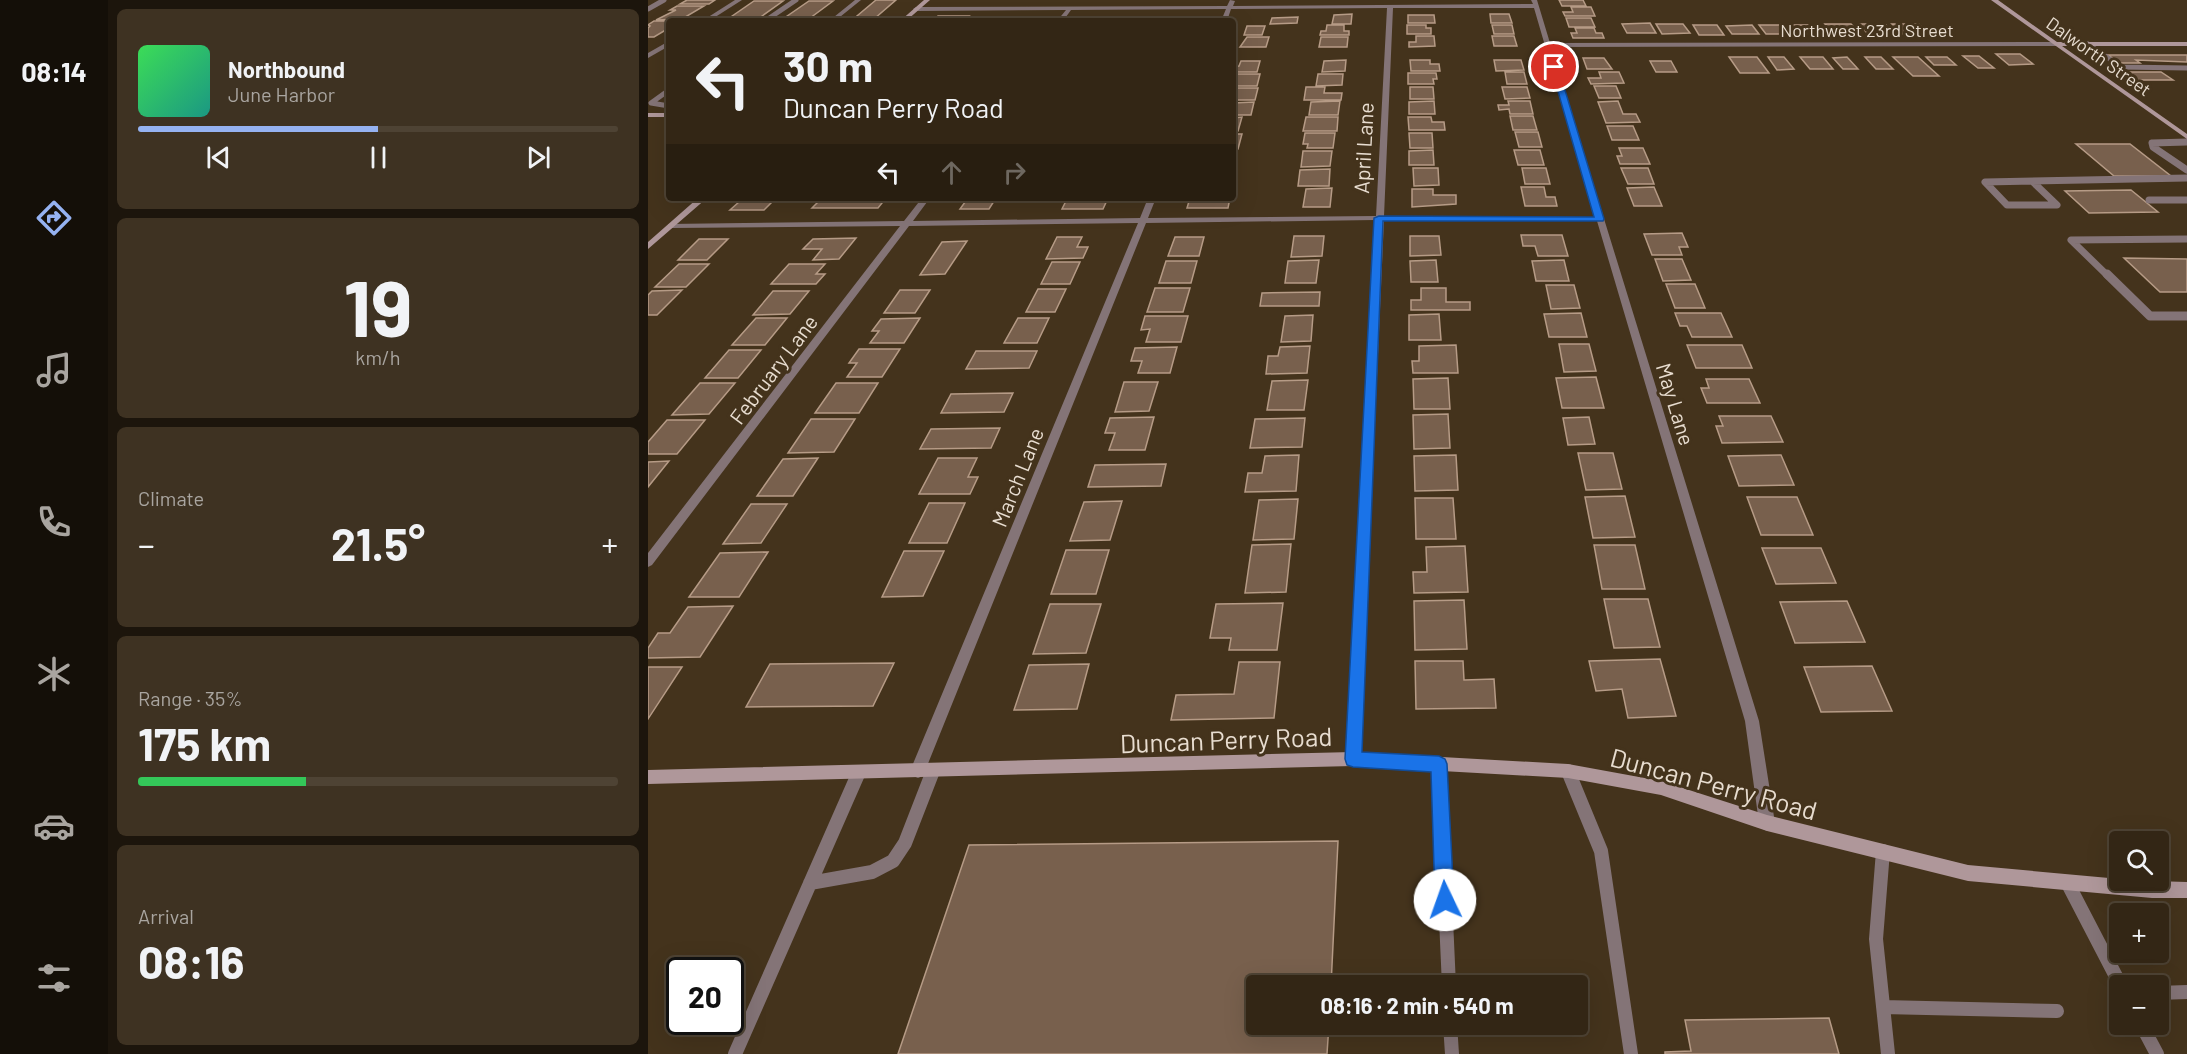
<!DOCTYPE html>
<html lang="en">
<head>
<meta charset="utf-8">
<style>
	body { margin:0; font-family:Barlow,sans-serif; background:#3e3222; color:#f1f3f6; height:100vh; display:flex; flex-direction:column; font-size:22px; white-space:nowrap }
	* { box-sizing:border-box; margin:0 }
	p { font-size:20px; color:#a9a5a0 }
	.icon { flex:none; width:33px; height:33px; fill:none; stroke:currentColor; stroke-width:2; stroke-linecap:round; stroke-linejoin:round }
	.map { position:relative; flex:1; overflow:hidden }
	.drawer { display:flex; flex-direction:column; gap:9px; padding:9px; background:#1c150c; width:540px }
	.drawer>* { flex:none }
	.top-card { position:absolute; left:18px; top:18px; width:570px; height:183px; border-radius:6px; box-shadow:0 6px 24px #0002,0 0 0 2px #4e4334; background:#332615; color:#f1f3f6; overflow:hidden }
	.fabs { position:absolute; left:1461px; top:831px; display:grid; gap:12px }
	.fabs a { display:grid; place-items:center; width:60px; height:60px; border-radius:6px; background:#332615; box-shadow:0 6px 24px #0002,0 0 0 2px #4e4334; font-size:30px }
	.speed { position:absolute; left:18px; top:957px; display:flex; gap:12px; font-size:30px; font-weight:700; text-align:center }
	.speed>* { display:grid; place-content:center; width:78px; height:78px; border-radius:50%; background:#332615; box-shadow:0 6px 24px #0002,0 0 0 2px #4e4334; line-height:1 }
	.speed .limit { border:3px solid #111; border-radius:9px; background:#fff; color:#111 }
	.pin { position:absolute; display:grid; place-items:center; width:51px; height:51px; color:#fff; margin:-26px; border:3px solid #fff; border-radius:50%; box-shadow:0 2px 6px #0007 }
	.me { position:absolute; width:66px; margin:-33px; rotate:357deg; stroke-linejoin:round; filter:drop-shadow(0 0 4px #0008) }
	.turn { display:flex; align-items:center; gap:21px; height:126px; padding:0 18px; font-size:27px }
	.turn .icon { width:78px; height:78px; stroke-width:2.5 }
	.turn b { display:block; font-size:42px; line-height:51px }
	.lanes { display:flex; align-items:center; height:57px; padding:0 18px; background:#0003; justify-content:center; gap:30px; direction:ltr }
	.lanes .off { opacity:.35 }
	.big { font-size:45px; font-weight:700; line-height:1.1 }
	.drawer .tile { flex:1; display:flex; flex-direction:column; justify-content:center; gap:9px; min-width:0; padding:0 21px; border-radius:9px; background:#3e3222 }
	.drawer .dial { align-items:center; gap:0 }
	.dial b { font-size:78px; line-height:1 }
	.song { display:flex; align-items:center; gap:18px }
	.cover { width:72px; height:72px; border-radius:9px; background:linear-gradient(135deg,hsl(130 70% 55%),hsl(170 70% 35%)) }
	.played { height:6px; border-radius:3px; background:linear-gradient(90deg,#95b2f1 50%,#4e4334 50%) }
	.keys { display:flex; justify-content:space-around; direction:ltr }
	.heat { display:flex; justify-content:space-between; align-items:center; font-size:33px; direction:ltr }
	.charge { height:9px; border-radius:4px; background:linear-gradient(90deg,#34c759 35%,#4e4334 0) }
	.trip { position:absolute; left:598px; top:975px; width:342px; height:60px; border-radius:6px; background:#332615; box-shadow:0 6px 24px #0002,0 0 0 2px #4e4334; font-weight:700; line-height:60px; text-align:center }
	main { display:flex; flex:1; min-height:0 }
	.dock { display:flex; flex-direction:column; width:108px; justify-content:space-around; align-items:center; background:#140f08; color:#a9a5a0 }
	.dock .icon { width:42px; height:42px }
	.dock .current { color:#95b2f1 }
	.dock b { font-size:27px; color:#f1f3f6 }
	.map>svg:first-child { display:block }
</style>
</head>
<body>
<main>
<nav class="dock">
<b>08:14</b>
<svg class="icon current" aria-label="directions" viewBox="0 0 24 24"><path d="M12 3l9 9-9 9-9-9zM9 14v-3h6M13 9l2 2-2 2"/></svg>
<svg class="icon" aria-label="music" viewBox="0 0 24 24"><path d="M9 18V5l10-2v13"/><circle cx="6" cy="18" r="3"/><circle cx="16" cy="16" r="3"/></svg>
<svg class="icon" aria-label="phone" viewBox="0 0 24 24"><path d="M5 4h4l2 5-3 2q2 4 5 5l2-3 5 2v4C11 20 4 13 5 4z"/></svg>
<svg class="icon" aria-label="climate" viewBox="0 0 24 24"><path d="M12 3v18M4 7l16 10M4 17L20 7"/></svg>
<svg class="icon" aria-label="car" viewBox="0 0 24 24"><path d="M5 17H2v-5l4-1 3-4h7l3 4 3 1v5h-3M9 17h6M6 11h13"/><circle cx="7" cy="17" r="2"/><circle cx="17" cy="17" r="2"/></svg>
<svg class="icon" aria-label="filters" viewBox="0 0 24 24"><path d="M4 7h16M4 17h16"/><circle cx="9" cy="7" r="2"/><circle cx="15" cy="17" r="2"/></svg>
</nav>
<section class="drawer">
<div class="tile">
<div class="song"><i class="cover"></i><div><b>Northbound</b><p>June Harbor</p></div></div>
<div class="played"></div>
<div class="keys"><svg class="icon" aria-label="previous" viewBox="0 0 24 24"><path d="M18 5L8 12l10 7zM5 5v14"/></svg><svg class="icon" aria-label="pause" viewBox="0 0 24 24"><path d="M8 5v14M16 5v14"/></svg><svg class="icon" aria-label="next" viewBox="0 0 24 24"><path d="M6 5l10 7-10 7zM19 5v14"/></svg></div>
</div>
<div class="tile dial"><b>19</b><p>km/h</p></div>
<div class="tile"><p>Climate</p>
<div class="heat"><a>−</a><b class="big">21.5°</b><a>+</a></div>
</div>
<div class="tile"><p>Range · 35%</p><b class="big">175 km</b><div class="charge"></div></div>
<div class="tile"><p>Arrival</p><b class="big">08:16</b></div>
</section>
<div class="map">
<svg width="1539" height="1054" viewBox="0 0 1539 1054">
	<rect width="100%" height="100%" fill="#44331c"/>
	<path fill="#78604d" stroke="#b69b86" stroke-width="1.5" d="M39,0H67L61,4H32Z
		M228,0H248L226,19H232L229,21H203Z
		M911,0H935L938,6H914Z
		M106,1H135L107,21H77Z
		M161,1H185L158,21H132Z
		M29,6H56L34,19L8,20L28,10H22Z
		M923,7H943L947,16H917L915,12H925Z
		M704,14L703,24H684L686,15Z
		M842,14H861L864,23H843Z
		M760,15H786L787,23H760Z
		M290,16H321L316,21H285Z
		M650,17L649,23L622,24L624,18Z
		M460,18H490L489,21H458Z
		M918,18H943L947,27H921Z
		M6,21H21V28L6,37H0V28L2,26L0,25Z
		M1002,23L1008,33H979L974,24Z
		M1008,24H1035L1042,33L1014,34Z
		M1177,24H1203L1213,34H1186Z
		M1211,24H1237L1247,34H1220Z
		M1244,24H1271L1282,34H1255Z
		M679,25H696V31H701V35H672L673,31H678Z
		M759,25H778V28H783V34H759Z
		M844,25H864L866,34H846Z
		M1045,25H1069L1076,35H1051Z
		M1104,25L1111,34H1084L1078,26Z
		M1111,25H1137L1145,34H1118Z
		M1144,25H1170L1179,34H1152Z
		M599,26H617L614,35H596Z
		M927,28H946L948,33H954L956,38H925L923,33H929Z
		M768,36H786L787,46L761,47V42H768Z
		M844,36H866L869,46H846Z
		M599,37H621L618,47H592Z
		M673,37H700L699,47H671Z
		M1348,54H1372L1385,64L1361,65Z
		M1460,55H1539V62L1488,60L1492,63H1472Z
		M1315,56H1331L1346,68H1330Z
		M1081,57H1109L1121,73H1092Z
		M1120,57H1136L1146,69L1129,70Z
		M1152,57H1175L1185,69H1162Z
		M1199,57L1210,69H1195L1185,58Z
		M1217,57H1233L1245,69H1228Z
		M1245,57H1270L1291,76H1265Z
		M1278,57H1299L1308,65H1286Z
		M935,58H956L964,69H939Z
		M698,60L697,71L674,72L676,61Z
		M762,60H782V64H791L792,71H763Z
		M846,60H873L876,70L848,71Z
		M593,61H612L609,72H585V67L591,66Z
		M1002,61H1023L1029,72H1008Z
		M857,72H876L879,84H859Z
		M951,72H971L976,83L943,84L940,78H953Z
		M1476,72H1513L1525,80H1488Z
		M760,73H788L789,79H785L786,84H760Z
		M586,74H612L609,86H585Z
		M670,74H695L694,85L668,86Z
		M946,86H968L973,98H951Z
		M658,87H677L676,93H694L693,100H656Z
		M762,87H785L786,99H762Z
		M854,87H879L882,98L857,99Z
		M585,88H610L607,100H585Z
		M692,101L690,115H661L663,102Z
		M786,101L787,114H761V102Z
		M860,101H882L885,114H862L861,109L851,110L850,105H861Z
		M970,101L975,114H988L992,122L958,123L950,102Z
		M606,102L603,115H585V103Z
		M862,116H885L889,130H865Z
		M594,117L590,131H585V118Z
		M658,117H690L689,131H655Z
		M760,117H783L784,122H796L797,130H761Z
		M959,126H985L991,140H964Z
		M867,132H890L894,147H871Z
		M657,133H687L685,148H659L660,144H655Z
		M761,133H784L785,148H762Z
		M585,134H594L590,149H585Z
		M1428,144H1482L1523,176H1466Z
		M971,148H995L1002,164H972L969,156H974Z
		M785,150L786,165H761V151Z
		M866,150H892L896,165H870Z
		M655,151H684L682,166L653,167Z
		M765,168H790L791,185L766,186Z
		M874,168H898L902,184H877Z
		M973,168H1000L1006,184H980Z
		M682,169L681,186H650L652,170Z
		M873,187H896L898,197H907L909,206H877Z
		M1006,187L1014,206H986L979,188Z
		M684,188L682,207H655L658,189Z
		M764,189H785V195H808V204L764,207Z
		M1483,190L1510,212L1441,213L1417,191Z
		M104,198H128L116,210H82L91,202H100Z
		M174,198H238L230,208H164Z
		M320,198H348L341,209H312Z
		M431,198H460L455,209H414L419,199Z
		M542,198H582L580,208H539Z
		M1034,233L1040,247H1031L1034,255H1004L996,234Z
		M873,235H914L920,256H890L887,246H875Z
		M646,236H676L674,256L643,257Z
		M762,236H791L793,255L762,256Z
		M409,237H434L429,247H440L435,258L398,259Z
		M527,237H556L551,256H520Z
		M208,238L191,259L165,260L174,249H155L165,239Z
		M51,239H80L59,260H30Z
		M319,241L297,274L272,275L294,242Z
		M1476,258L1539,259V292H1512Z
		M1007,259H1034L1043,280L1015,281Z
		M671,260L668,283H637L640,261Z
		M788,260L790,282H763L762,261Z
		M916,260L921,281H888L884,261Z
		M518,261H549L543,283H511Z
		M404,262H432L422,284H393Z
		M31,264H61L38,287H7Z
		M141,264H177L168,274H177L168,284H123Z
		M1018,284H1047L1057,308H1027Z
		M898,285H926L932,308L903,309Z
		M507,288H542L535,312H499Z
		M773,288H798V302H822V310H763V300H773Z
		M390,289H418L407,312H378Z
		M34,290L9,315H0V295L4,291Z
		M252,290H282L267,313H236Z
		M125,291H161L142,314L105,315Z
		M672,292L671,306H612L614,293Z
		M933,313L939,337H901L896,314Z
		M1027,313H1073L1084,337H1044L1039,326H1032Z
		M791,314L793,340H761V315Z
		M665,315L663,341L633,342L637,316Z
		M497,316H540L533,342H498L502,329L493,330Z
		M108,318H139L117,345H84Z
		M272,318L256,343H222L231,331H224L233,319Z
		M370,318H401L389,343H356Z
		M911,344H941L948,371L916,372Z
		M808,345L810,373H765L764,361H771V346Z
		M1039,345H1094L1104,368H1048Z
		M662,346L659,373L618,374L620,356H630L632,347Z
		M529,347L522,373H490L494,361H483L487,348Z
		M211,349H252L234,377H199L209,363H201Z
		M81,350H113L90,378H57Z
		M328,351H389L381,368L318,369Z
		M948,377L956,408H914L908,378Z
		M800,378L802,409H766L765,379Z
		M1058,379H1101L1112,403H1059L1053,388H1061Z
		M660,380L656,410H619L624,381Z
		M476,382H510L501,411L467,412Z
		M52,383H87L61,414L24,415Z
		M188,383H230L211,413H167Z
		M365,393L356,412L293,413L303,394Z
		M800,414L802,448L766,449L765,415Z
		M1071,416H1123L1135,442L1074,443L1068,426H1075Z
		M506,417L497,450H461L467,433H457L462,418Z
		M941,417L947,444L920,445L915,418Z
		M657,418L654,447L602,448L607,419Z
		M163,419H207L186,452L140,453Z
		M19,420H57L29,454H0V442Z
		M352,428L343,448L272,449L283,429Z
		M930,453H965L974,489L938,490Z
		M651,455L648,491L597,492L600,473H614L617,456Z
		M808,455L810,490L767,491L766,456Z
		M1133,455L1146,485L1091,486L1080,456Z
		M170,458L145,496H109L135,459Z
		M290,458H329L320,477H330L322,494H271Z
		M21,461L0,487V462Z
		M518,464L513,486L440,487L447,465Z
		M977,496L987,537L945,538L937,497Z
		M1099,497H1149L1165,535H1113Z
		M767,498H805L808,539H768Z
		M650,499L646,539L605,540L611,500Z
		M474,501L462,540L422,541L436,502Z
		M281,503H317L299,543H261Z
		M103,504H139L113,543L75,544Z
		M643,544L638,592L597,593L604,545Z
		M946,545H987L997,589H954Z
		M817,546L820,592L766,593L765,572H779L778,547Z
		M1114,548H1173L1188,583L1128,584Z
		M418,550H461L448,594H403Z
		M256,551H296L275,596L234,597Z
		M120,552L91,597H41L72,553Z
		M956,599H1000L1012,647L966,648Z
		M816,600L819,649L767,650L766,601Z
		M1199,601L1217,642L1147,643L1132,602Z
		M635,603L629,650H581L583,638H562L568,604Z
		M402,604H453L438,653L385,654Z
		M85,606L52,657L0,658V648L10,633H22L40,607Z
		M1012,659L1028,716L980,718L974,689L948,691L941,661Z
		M767,661H815L816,680L846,679L848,708L768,709Z
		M591,662H632L626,718L523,720L528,695L586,694Z
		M246,663L225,706L98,707L122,664Z
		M441,664L429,709L366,710L381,665Z
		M1224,666L1244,711L1173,712L1156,667Z
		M0,667H34L0,719Z
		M690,841L683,986H609V1024H681L679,1054H250L321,845Z
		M1181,1018L1191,1054H1017V1052L1043,1051L1037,1020Z"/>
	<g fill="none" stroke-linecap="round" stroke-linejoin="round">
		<path stroke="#847477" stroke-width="5" d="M0,9L16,0
			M117,21L148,0
			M1440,44L1473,67L1539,68
			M21,90L3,103L21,106"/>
		<path stroke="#847477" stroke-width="7" d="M1504,143L1505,147L1539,170
			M1504,143L1539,142
			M1385,182L1409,205H1359L1337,182L1539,178
			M1501,200H1539
			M1460,276L1423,240L1539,239"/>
		<path stroke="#847477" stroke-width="9" d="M1459,274L1502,316H1539"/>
		<path stroke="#847477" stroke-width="14" d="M791,764L801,986
			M920,771L953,851L983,1054
			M1235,851L1228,939L1240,1054
			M1419,882L1473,986
			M162,883L224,872L245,861L257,843L285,771
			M1510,993L1539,992
			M1235,1007L1409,1011
			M802,1024L804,1054
			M1493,1024L1509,1054
			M87,1054L211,772"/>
		<path fill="#847477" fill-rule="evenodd" d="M87,0H94L61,21H54Z
			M207,0H213L187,21H181Z
			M582,0L587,1L585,6L885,4L883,0H889L902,43L1409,42L1412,44L1409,46L903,47L1111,721L1127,823L1125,828L1119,831L1113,828L1111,823L1097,721L949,221L736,220L712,759L710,764L705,766L700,764L698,759L727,220L498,223L275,776L270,778L265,776L262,771L490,223L261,226L4,565L0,567V553L252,226L23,228H20V224L256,221L274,198H282L265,221L492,218L500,198H508L500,218L728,216L739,8L583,9L579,21H573L578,9L423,10L415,21H409L418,10L268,11L265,9L268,7L579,6ZM745,8H886L947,217L736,216Z
			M21,41V46L0,58V53Z"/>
		<path fill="#af979a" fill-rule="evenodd" d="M276,0H282L258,21H252Z
			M1343,0H1350L1409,42H1539V46H1414L1539,134V139Z
			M0,113H21V117H0Z
			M50,198H59L0,249V242Z
			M705,752L920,764L1013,781L1119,815L1320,865L1472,879V880L1539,882V898H1504L1320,881L1119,831L1013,795L920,778L705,766L0,784V770Z"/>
	</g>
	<path fill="#1a73e8" stroke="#114b97" stroke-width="1.5" d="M906,65L910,67L956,219L955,221H735L714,752L791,756L797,759L799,764L806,900L804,907L797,910L790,907L787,900L783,772L705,767L699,765L697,759L726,218L731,216L946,217L903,67Z"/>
	<g text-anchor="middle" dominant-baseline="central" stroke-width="6" stroke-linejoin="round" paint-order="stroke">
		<g font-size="18" fill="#e8ddd0" stroke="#44331c">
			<text x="1219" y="30">Northwest 23rd Street</text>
			<text transform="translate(1451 56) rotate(35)">Dalworth Street</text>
		</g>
		<g font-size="21" fill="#e8ddd0" stroke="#44331c">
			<text transform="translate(715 148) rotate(-87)">April Lane</text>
			<text transform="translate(125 369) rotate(-53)">February Lane</text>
			<text transform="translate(1028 404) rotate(73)">May Lane</text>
			<text transform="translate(369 477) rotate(-68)">March Lane</text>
		</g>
		<g font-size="26" fill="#e8ddd0" stroke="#44331c">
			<text transform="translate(578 739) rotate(-2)">Duncan Perry Road</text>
			<text transform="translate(1066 783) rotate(15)">Duncan Perry Road</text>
		</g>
	</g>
</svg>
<div class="fabs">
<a><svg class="icon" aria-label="search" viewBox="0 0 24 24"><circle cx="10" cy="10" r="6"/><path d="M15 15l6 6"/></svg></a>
<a>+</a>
<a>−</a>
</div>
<div class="speed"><div class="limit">20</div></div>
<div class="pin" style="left:906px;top:67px;background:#d93025"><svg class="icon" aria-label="arrive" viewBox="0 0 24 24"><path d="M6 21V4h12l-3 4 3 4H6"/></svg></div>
<svg class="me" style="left:797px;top:900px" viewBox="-20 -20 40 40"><circle r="19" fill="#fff"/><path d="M0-13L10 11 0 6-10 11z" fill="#1a73e8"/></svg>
<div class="trip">08:16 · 2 min · 540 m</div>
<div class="top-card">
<div class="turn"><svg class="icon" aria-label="left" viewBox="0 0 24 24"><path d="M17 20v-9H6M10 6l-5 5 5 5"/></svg><div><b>30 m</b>Duncan Perry Road</div></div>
<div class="lanes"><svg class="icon" aria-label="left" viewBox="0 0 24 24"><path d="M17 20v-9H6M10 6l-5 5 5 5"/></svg><svg class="icon off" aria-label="ahead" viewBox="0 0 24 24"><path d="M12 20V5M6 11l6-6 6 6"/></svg><svg class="icon off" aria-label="right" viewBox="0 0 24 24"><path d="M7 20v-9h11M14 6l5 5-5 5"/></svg></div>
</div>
</div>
</main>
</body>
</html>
